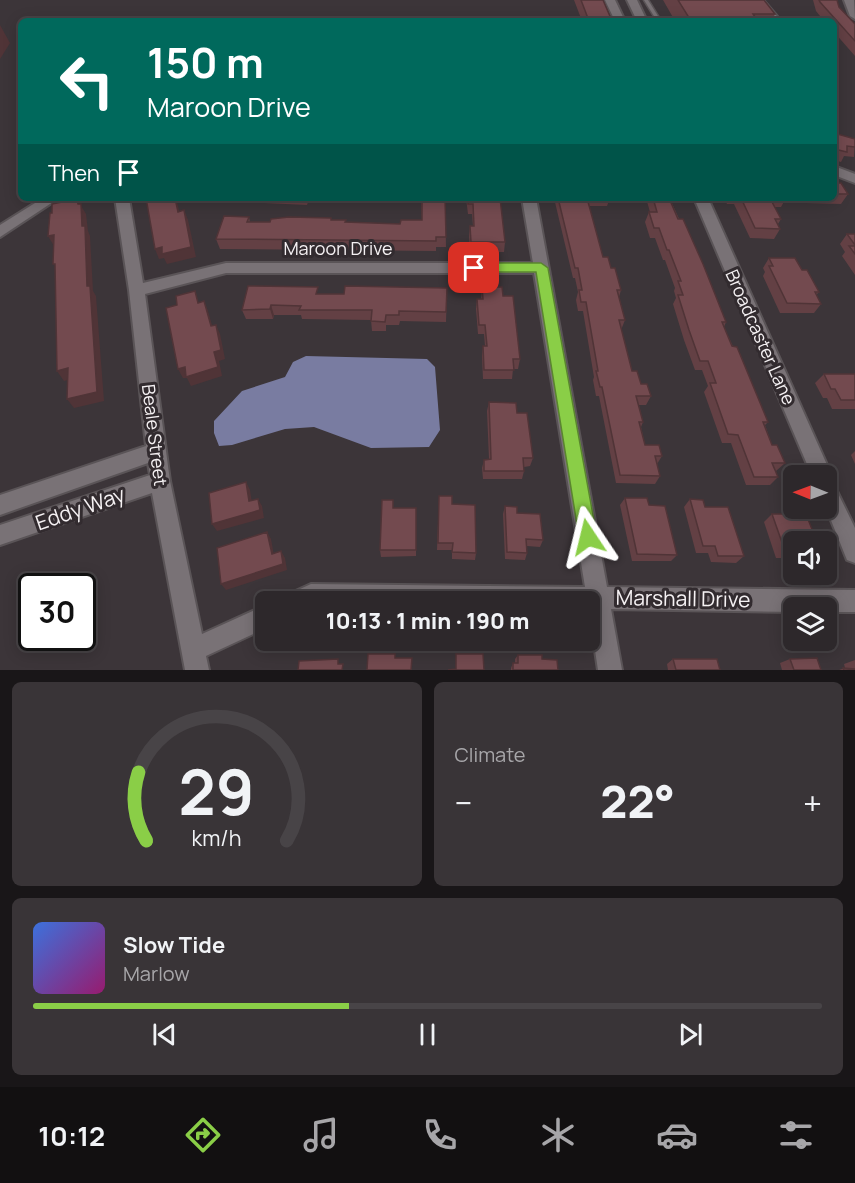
<!DOCTYPE html>
<html lang="en">
<head>
<meta charset="utf-8">
<style>
	body { margin:0; font-family:Manrope,sans-serif; background:#393437; color:#f1f3f6; height:100vh; display:flex; flex-direction:column; font-size:22px; white-space:nowrap }
	* { box-sizing:border-box; margin:0 }
	p { font-size:20px; color:#a7a6a9 }
	.icon { flex:none; width:33px; height:33px; fill:none; stroke:currentColor; stroke-width:2; stroke-linecap:round; stroke-linejoin:round }
	.map { position:relative; height:670px; overflow:hidden }
	.drawer { display:flex; flex-direction:column; gap:12px; padding:12px; background:#191618; flex:1 }
	.drawer>* { flex:none }
	.top-card { position:absolute; left:18px; top:18px; width:819px; height:183px; border-radius:9px; box-shadow:0 3px 15px #0003,0 0 0 2px #484447; background:#00695c; color:#fff; overflow:hidden }
	.needle { width:39px; rotate:271deg }
	.buttons { position:absolute; left:783px; top:465px; display:grid; gap:12px }
	.buttons a { display:grid; place-items:center; width:54px; height:54px; border-radius:9px; background:#2d282b; box-shadow:0 3px 15px #0003,0 0 0 2px #484447; font-size:30px }
	.speed { position:absolute; left:18px; top:573px; display:flex; gap:12px; font-size:30px; font-weight:700; text-align:center }
	.speed>* { display:grid; place-content:center; width:78px; height:78px; border-radius:50%; background:#2d282b; box-shadow:0 3px 15px #0003,0 0 0 2px #484447; line-height:1 }
	.speed .limit { border:3px solid #111; border-radius:9px; background:#fff; color:#111 }
	.pin { position:absolute; display:grid; place-items:center; width:51px; height:51px; color:#fff; margin:-26px; border-radius:12px; box-shadow:0 3px 9px #0006 }
	.me { position:absolute; width:66px; margin:-33px; rotate:350deg; stroke-linejoin:round; filter:drop-shadow(0 0 4px #0008) }
	.turn { display:flex; align-items:center; gap:21px; height:126px; padding:0 30px; font-size:27px }
	.turn .icon { width:78px; height:78px; stroke-width:2.5 }
	.turn b { display:block; font-size:42px; line-height:51px }
	.then { display:flex; align-items:center; height:57px; padding:0 30px; background:#0003; gap:12px; font-size:22px }
	.big { font-size:45px; font-weight:800; line-height:1.1 }
	.drawer .widget { flex:1; display:flex; flex-direction:column; justify-content:center; gap:9px; min-width:0; padding:0 21px; border-radius:9px; background:#393437 }
	.drawer .dial { align-items:center; gap:0 }
	.dial svg { height:156px; overflow:visible; fill:none; stroke:#484447; stroke-width:7; stroke-linecap:round; text-anchor:middle }
	.dial text { fill:#f1f3f6; stroke:none }
	.song { display:flex; align-items:center; gap:18px }
	.cover { width:72px; height:72px; border-radius:9px; background:linear-gradient(135deg,hsl(220 70% 55%),hsl(320 70% 35%)) }
	.played { height:6px; border-radius:3px; background:linear-gradient(90deg,#8ace47 40%,#484447 40%) }
	.keys { display:flex; justify-content:space-around; direction:ltr }
	.heat { display:flex; justify-content:space-between; align-items:center; font-size:33px; direction:ltr }
	.drawer .tiles { flex:1; display:grid; gap:12px; grid-template-columns:1fr 1fr }
	.widget:last-child { grid-column:span 2 }
	.trip { position:absolute; left:255px; top:591px; width:345px; height:60px; border-radius:9px; background:#2d282b; box-shadow:0 3px 15px #0003,0 0 0 2px #484447; font-weight:800; line-height:60px; text-align:center }
	.tab-bar { display:flex; height:96px; justify-content:space-around; align-items:center; background:#121011; color:#a7a6a9 }
	.tab-bar .icon { width:42px; height:42px }
	.tab-bar .selected { color:#8ace47 }
	.tab-bar b { font-size:27px; color:#f1f3f6 }
	.map>svg:first-child { display:block }
</style>
</head>
<body>
<div class="map">
<svg width="855" height="670" viewBox="0 0 855 670">
	<rect width="100%" height="100%" fill="#3c3539"/>
	<path fill="#797ca1" d="M306,356L427,359L435,367L440,430L429,447L371,448L314,427L285,429L232,445L219,446L214,433V421L242,391L285,377L293,362Z"/>
	<g fill="none" stroke-linecap="round" stroke-linejoin="round">
		<g stroke="#5a5457" stroke-width="3">
			<path id="service" d="M644,0H648L661,21H657Z"/>
		</g>
		<g stroke="#5a5457" stroke-width="4">
			<path id="minor" d="M605,0H615L625,21H615Z
				M627,0H637L647,21H637Z
				M753,0H763L781,21H771Z
				M844,0H854L855,19L850,16Z
				M834,166L855,174V183L834,175Z
				M43,198H59L0,237V225Z
				M115,198H129L143,283L226,263H533L522,198H536L607,587L855,590V612H826V608H794V612L611,609L622,670H598L590,617V602H286L289,594L311,584L585,587L534,273H226L145,294L170,481L202,634L266,605V628L206,656L209,670H185L152,493L0,545V525L150,475L148,463L0,515V495L146,446L129,290Z
				M694,198H708L832,476L831,479L855,528V563L847,560L826,508V476H812Z"/>
		</g>
		<use href="#service" fill="#797276" fill-rule="evenodd"/>
		<use href="#minor" fill="#797276" fill-rule="evenodd"/>
	</g>
	<path fill="#634044" d="M574,0H603L612,21H582Z
		M663,0H764L775,14L772,21H675Z
		M813,0H837L839,7L855,24V56L834,32V21H824L816,11Z
		M834,133L855,139L854,157L844,156L841,162L834,160Z
		M834,183L848,194L841,204L805,203V198H834Z
		M263,198H445L446,247H436V251L220,249L216,239L249,217L250,222H270L332,220L346,222L400,224L422,220L421,203L308,202L307,205L264,203Z
		M466,198H500L505,242L504,252H470L469,236L470,226H473L472,214H468Z
		M554,198H610L607,206H589L603,257L611,268L621,290L619,297L625,320L621,330L632,371L641,384L651,396L646,405H639L643,422L641,427L645,445L662,456L657,464L660,476L655,484L616,483L599,396H596L593,380L594,377L583,311H578L576,300L578,292L575,278H573Z
		M646,198H672L671,201L726,322L724,327L768,422L765,425L772,445L785,463L776,471L778,477L770,485H746L731,443H722L704,392L708,386L702,370H695L684,340L673,304L676,298L674,291L675,288L665,260H663L655,238H650L645,222L649,212H650Z
		M724,198H786L781,207H774L781,219L778,224L780,229L774,239L750,238L734,204H727Z
		M847,234H855V275L842,256L845,252L840,244Z
		M769,258L802,270L819,292L816,295L821,304L814,313H780L763,276L765,272L763,268Z
		M482,287L503,296L520,359L518,369H513L512,379H483L482,356L483,346H485L484,334H478L476,309L477,299H481Z
		M447,288L446,322L400,321L399,325H386V331H372L371,320L302,319L301,315H274L273,319H246L242,310L319,294H344Z
		M824,374H855V409H832L827,398H823L815,383Z
		M489,402L517,413L533,458L530,466L524,467V471L522,479H483L482,468L484,460L489,459L487,411Z
		M855,451V464L851,455Z
		M439,496L452,504L476,553L475,560L452,559V550H437Z
		M625,498L649,505L677,555L671,561H632L620,505Z
		M690,499L705,507L744,556L736,563L711,562L708,553H696L684,507Z
		M505,506L517,513L543,540L540,547L527,546V553L525,560L505,559L503,514Z
		M394,508H416V556L381,557L380,550Z
		M772,514L794,542V558H776L764,522Z
		M518,655L542,659L558,670H511V668L513,663H515V659Z
		M673,659L720,670H668L667,664Z
		M790,659L821,670H782L780,663Z
		M855,660V670H839L845,668L844,664Z"/>
	<path fill="#503437" d="M0,25L10,43L0,59Z
		M175,198H176L182,222L178,212Z
		M77,199L86,214L88,231L90,236L93,291L96,296L104,401L74,408L67,399L87,286Z
		M184,210L188,220L196,257L167,264L164,258L159,259L155,249Z
		M54,235V246L48,236Z
		M204,301L208,311L215,336L211,326Z
		M271,305L274,315L273,319L270,309Z
		M216,325L220,334L225,359L219,361L222,376L191,386L187,378H183L178,369L214,352Z
		M68,368L75,378L64,381L57,371Z
		M246,482L250,490L253,509L249,501Z
		M258,499L262,506L264,518L217,531L212,524Z
		M267,532L271,539L275,561L272,554Z
		M281,551L285,558L287,570L226,590L221,584Z"/>
	<path fill="#734a4f" stroke="#503437" stroke-width="1.5" d="M581,0H603L612,21H589Z
		M678,0H764L775,14H753L758,21H691Z
		M819,0H837L839,7L855,24V41L820,2Z
		M834,133L855,139V147L847,146V152L834,149Z
		M834,183H841L848,194H834Z
		M146,198H175L178,212L184,210L191,247L162,254V247L155,249Z
		M422,198H445L446,237H436V241L216,239L224,216L249,217L247,222H270L271,219L289,217L331,218V220H346L345,222L400,224L401,220H422Z
		M468,198H500L505,242H471L470,226H474L473,204H468Z
		M558,198H587L603,257H608L611,268H615L621,290H617L625,320H619L632,371H637L641,384H647L651,396H636L643,422H639L645,445H659L662,456H655L660,476L620,475L602,387H600L596,371H598L586,302H581L579,290H582L578,268H575Z
		M653,198H669L678,219H683L703,264L726,322H722L732,346L737,347L768,422H763L772,445H777L785,463H772L778,477H754L738,435L728,434L710,383H716L708,361H700L689,330L678,295H683L678,281H681L669,250H667L659,228H654L649,212H657Z
		M741,198H773L774,200H771L781,219H775L780,229L755,228Z
		M77,199L78,204H81L82,226H85L87,286H90L97,392L67,399L68,368L57,371L55,264H53L54,235L48,236L50,213H52V204Z
		M847,234H855V245Z
		M849,246H855V254Z
		M769,258H795L802,270H807L819,292H815L821,304L787,303L769,266H773Z
		M248,286L318,287L316,294H344L345,286L447,288L446,312L399,311V315H386L385,322L371,321L372,310H299L301,306L271,305L270,309L242,310Z
		M482,287H502L503,296H513L520,359H513L514,370H484L483,346H487L485,325H479L477,299H483Z
		M195,291L198,303L204,301L211,326L216,325L221,350L214,352L218,367L186,377L185,367L178,369L166,308L177,305L176,296Z
		M824,374H855V400H841L835,389H831Z
		M489,402L516,403L517,413H527L533,458H523L524,471H484V460L491,459Z
		M246,482L249,501L258,499L260,510L212,524L209,493Z
		M439,496H452V504L475,505L476,553L452,552L453,543H438Z
		M625,498H647L649,505L665,506L677,555L637,554Z
		M690,499L703,500L705,507H728L744,556H718L715,546H703Z
		M382,500H393V508H416V550H380Z
		M505,506L517,507V513L540,514L543,540L526,539L527,553L507,552Z
		M772,514H806L817,542H794V551H785Z
		M267,532L272,554L281,551L283,564L221,584L217,548Z
		M368,654H395V658H412L411,670H367Z
		M456,654H483L484,670H448L456,669Z
		M518,655H542V659L557,660L558,670H513V663H518Z
		M817,658L821,670H794L790,659Z
		M338,659V664H343L342,670H298L299,661Z
		M673,659H717L720,670H676Z
		M843,668L855,669V670H844Z"/>
	<path fill="#8ace47" stroke="#5a862e" stroke-width="1.5" d="M474,263H541L548,268L597,537L594,543L588,545L582,543L579,537L536,272H474L467,268Z"/>
	<g text-anchor="middle" dominant-baseline="central" stroke-width="6" stroke-linejoin="round" paint-order="stroke">
		<g font-size="18" fill="#f5f1f3" stroke="#322b2f">
			<text x="338" y="248">Maroon Drive</text>
			<text transform="translate(761 337) rotate(66)">Broadcaster Lane</text>
			<text transform="translate(155 435) rotate(83)">Beale Street</text>
		</g>
		<g font-size="21" fill="#f5f1f3" stroke="#322b2f">
			<text transform="translate(80 508) rotate(-19)">Eddy Way</text>
			<text transform="translate(683 598) rotate(1)">Marshall Drive</text>
		</g>
	</g>
</svg>
<div class="buttons">
<a><svg class="needle" viewBox="-14 -14 28 28"><path d="M0-13l5 13h-10z" fill="#e53935"/><path d="M0 13l5-13h-10z" fill="#a7a6a9"/></svg></a>
<a><svg class="icon" aria-label="sound" viewBox="0 0 24 24"><path d="M4 9h4l5-4v14l-5-4H4zM17 9q2 3 0 6"/></svg></a>
<a><svg class="icon" aria-label="layers" viewBox="0 0 24 24"><path d="M12 4l9 5-9 5-9-5zM3 14l9 5 9-5"/></svg></a>
</div>
<div class="speed"><div class="limit">30</div></div>
<div class="pin" style="left:474px;top:268px;background:#d93025"><svg class="icon" aria-label="arrive" viewBox="0 0 24 24"><path d="M6 21V4h12l-3 4 3 4H6"/></svg></div>
<svg class="me" style="left:588px;top:537px" viewBox="-20 -20 40 40"><path d="M0-17L14 15 0 8-14 15z" fill="#8ace47" stroke="#fff" stroke-width="4"/></svg>
<div class="trip">10:13 · 1 min · 190 m</div>
<div class="top-card">
<div class="turn"><svg class="icon" aria-label="left" viewBox="0 0 24 24"><path d="M17 20v-9H6M10 6l-5 5 5 5"/></svg><div><b>150 m</b>Maroon Drive</div></div>
<div class="then">Then<svg class="icon" aria-label="arrive" viewBox="0 0 24 24"><path d="M6 21V4h12l-3 4 3 4H6"/></svg></div>
</div>
</div>
<section class="drawer">
<div class="tiles">
<div class="widget dial"><svg viewBox="0 0 100 80">
<path d="M14 69A42 42 0 1 1 86 69"/>
<path d="M14 69A42 42 0 0 1 10 34" stroke="#8ace47"/>
<text x="50" y="56" font-size="32" font-weight="700">29</text>
<text x="50" y="72" font-size="11">km/h</text>
</svg></div>
<div class="widget"><p>Climate</p>
<div class="heat"><a>−</a><b class="big">22°</b><a>+</a></div>
</div>
<div class="widget">
<div class="song"><i class="cover"></i><div><b>Slow Tide</b><p>Marlow</p></div></div>
<div class="played"></div>
<div class="keys"><svg class="icon" aria-label="previous" viewBox="0 0 24 24"><path d="M18 5L8 12l10 7zM5 5v14"/></svg><svg class="icon" aria-label="pause" viewBox="0 0 24 24"><path d="M8 5v14M16 5v14"/></svg><svg class="icon" aria-label="next" viewBox="0 0 24 24"><path d="M6 5l10 7-10 7zM19 5v14"/></svg></div>
</div>
</div>
</section>
<nav class="tab-bar">
<b>10:12</b>
<svg class="icon selected" aria-label="directions" viewBox="0 0 24 24"><path d="M12 3l9 9-9 9-9-9zM9 14v-3h6M13 9l2 2-2 2"/></svg>
<svg class="icon" aria-label="music" viewBox="0 0 24 24"><path d="M9 18V5l10-2v13"/><circle cx="6" cy="18" r="3"/><circle cx="16" cy="16" r="3"/></svg>
<svg class="icon" aria-label="phone" viewBox="0 0 24 24"><path d="M5 4h4l2 5-3 2q2 4 5 5l2-3 5 2v4C11 20 4 13 5 4z"/></svg>
<svg class="icon" aria-label="climate" viewBox="0 0 24 24"><path d="M12 3v18M4 7l16 10M4 17L20 7"/></svg>
<svg class="icon" aria-label="car" viewBox="0 0 24 24"><path d="M5 17H2v-5l4-1 3-4h7l3 4 3 1v5h-3M9 17h6M6 11h13"/><circle cx="7" cy="17" r="2"/><circle cx="17" cy="17" r="2"/></svg>
<svg class="icon" aria-label="filters" viewBox="0 0 24 24"><path d="M4 7h16M4 17h16"/><circle cx="9" cy="7" r="2"/><circle cx="15" cy="17" r="2"/></svg>
</nav>
</body>
</html>
